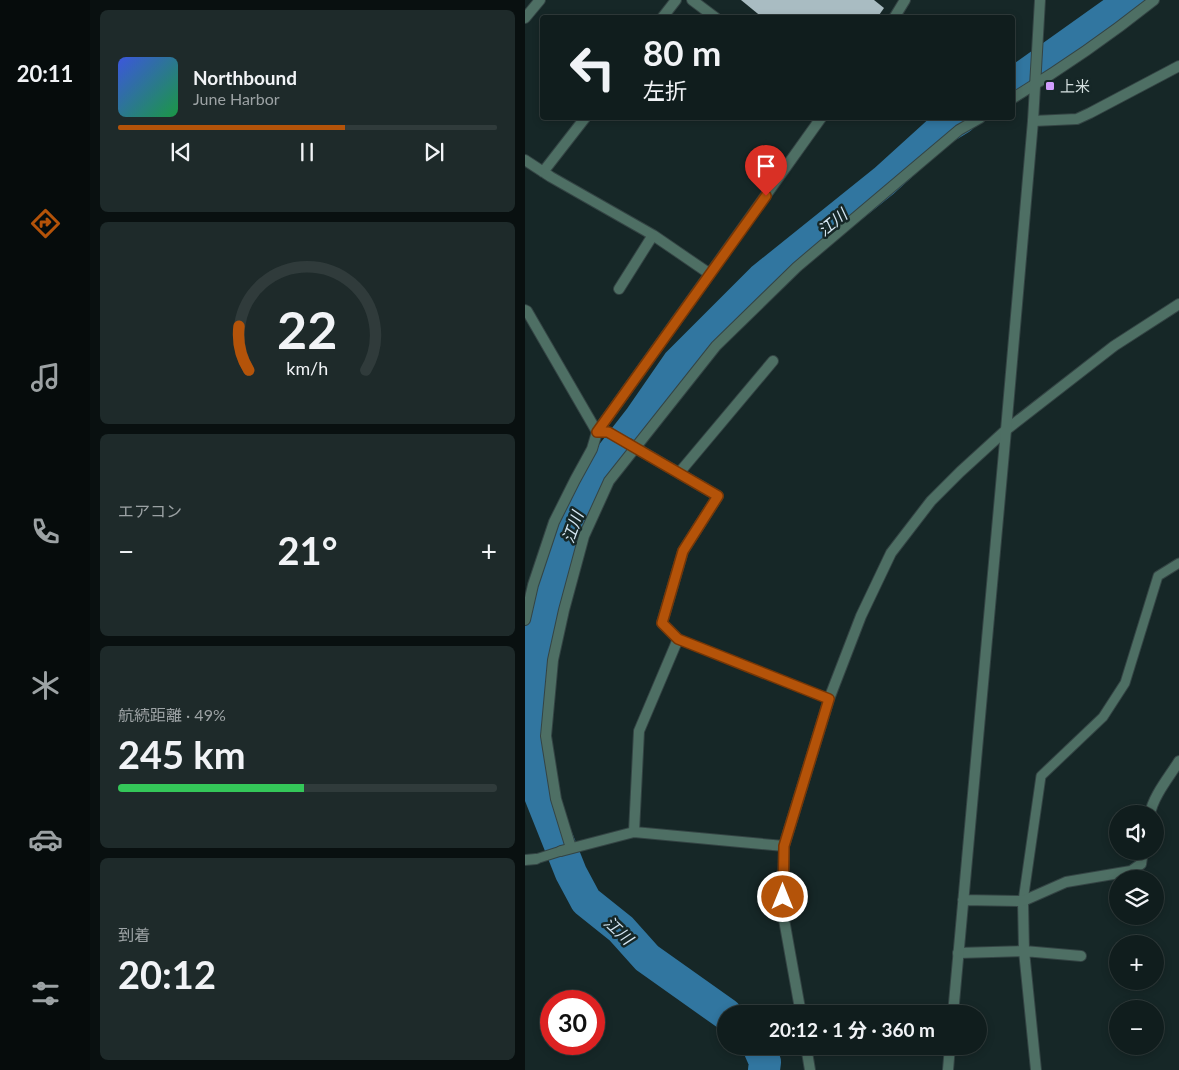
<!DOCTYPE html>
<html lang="ja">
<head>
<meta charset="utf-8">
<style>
	body { margin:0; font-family:Lato,"Noto Sans JP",sans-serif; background:#1e2a2a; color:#f1f3f6; height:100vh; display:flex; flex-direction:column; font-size:19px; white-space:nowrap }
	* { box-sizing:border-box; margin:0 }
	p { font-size:16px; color:#9ca2a4 }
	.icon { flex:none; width:28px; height:28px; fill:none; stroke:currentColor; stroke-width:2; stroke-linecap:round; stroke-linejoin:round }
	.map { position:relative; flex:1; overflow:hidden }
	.sheet { display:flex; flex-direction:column; gap:10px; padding:10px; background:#091010; width:435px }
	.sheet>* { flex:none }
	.guide { position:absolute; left:15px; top:15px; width:475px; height:105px; border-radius:5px; box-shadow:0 2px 8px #0003,0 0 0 1px #303b3b; background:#101d1d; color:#f1f3f6; overflow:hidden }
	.tools { position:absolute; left:584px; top:805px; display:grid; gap:10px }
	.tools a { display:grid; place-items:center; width:55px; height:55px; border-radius:50%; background:#101d1d; box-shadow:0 2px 8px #0003,0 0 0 1px #303b3b; font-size:25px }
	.speed { position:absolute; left:15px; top:990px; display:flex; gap:10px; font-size:25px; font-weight:700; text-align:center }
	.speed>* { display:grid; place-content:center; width:65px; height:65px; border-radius:50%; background:#101d1d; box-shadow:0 2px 8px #0003,0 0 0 1px #303b3b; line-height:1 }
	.speed .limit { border:8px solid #d22; background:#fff; color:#111 }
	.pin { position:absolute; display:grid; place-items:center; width:42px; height:42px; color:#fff; margin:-51px -21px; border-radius:50% 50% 50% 0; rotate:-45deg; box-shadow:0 0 5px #0007 }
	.pin .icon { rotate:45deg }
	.me { position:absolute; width:55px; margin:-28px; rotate:0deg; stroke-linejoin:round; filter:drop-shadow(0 0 4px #0008) }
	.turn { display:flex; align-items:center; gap:18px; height:105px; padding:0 20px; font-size:22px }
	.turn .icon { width:65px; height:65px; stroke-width:2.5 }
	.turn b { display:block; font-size:35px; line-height:42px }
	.big { font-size:38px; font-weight:700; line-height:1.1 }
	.sheet .widget { flex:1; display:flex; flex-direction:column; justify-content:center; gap:8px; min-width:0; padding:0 18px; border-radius:8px; background:#1e2a2a }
	.sheet .dial { align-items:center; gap:0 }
	.dial svg { height:130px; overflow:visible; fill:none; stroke:#303b3b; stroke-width:7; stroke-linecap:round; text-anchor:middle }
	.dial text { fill:#f1f3f6; stroke:none }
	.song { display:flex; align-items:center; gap:15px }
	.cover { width:60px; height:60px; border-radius:8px; background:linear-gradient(135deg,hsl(230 70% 55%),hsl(140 70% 35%)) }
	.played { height:5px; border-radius:2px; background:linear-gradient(90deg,#b45309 60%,#303b3b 60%) }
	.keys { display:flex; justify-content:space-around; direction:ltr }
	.heat { display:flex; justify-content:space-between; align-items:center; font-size:28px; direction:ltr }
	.charge { height:8px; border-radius:4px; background:linear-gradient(90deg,#34c759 49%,#303b3b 0) }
	.trip { position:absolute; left:192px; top:1005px; width:270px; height:50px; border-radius:25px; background:#101d1d; box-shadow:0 2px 8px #0003,0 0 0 1px #303b3b; font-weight:700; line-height:50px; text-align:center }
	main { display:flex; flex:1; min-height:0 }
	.menu { display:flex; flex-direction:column; width:90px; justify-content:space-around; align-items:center; background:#060c0c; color:#9ca2a4 }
	.menu .icon { width:35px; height:35px }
	.menu .selected { color:#b45309 }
	.menu b { font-size:22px; color:#f1f3f6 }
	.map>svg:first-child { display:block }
</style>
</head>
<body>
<main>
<nav class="menu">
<b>20:11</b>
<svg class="icon selected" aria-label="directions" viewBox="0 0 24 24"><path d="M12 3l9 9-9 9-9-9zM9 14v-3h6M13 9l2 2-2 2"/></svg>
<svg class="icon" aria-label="music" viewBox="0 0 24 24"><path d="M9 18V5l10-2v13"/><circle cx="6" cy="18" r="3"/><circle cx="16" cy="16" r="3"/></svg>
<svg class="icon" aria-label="phone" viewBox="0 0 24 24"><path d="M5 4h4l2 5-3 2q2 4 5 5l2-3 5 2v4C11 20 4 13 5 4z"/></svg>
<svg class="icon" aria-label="climate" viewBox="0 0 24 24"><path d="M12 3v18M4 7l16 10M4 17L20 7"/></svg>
<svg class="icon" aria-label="car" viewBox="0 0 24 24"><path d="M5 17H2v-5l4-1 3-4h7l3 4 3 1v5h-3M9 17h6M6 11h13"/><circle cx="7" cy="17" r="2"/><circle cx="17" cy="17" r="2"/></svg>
<svg class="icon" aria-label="filters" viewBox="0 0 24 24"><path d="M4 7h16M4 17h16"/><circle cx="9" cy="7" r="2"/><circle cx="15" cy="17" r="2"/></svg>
</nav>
<section class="sheet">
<div class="widget">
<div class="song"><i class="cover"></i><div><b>Northbound</b><p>June Harbor</p></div></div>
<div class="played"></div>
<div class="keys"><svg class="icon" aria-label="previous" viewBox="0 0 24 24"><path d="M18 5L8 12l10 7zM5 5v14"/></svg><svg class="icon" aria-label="pause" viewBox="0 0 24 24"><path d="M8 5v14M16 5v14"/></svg><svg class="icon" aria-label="next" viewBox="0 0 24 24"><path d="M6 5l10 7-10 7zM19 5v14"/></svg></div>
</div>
<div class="widget dial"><svg viewBox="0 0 100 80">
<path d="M14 69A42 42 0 1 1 86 69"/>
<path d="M14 69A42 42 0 0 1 8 42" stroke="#b45309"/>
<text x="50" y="56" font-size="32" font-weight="700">22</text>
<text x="50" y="72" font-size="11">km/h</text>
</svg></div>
<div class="widget"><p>エアコン</p>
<div class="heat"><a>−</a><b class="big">21°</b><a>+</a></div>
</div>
<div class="widget"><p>航続距離 · 49%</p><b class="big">245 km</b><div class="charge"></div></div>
<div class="widget"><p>到着</p><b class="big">20:12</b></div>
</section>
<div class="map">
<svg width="654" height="1070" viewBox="0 0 654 1070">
	<rect width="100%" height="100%" fill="#162727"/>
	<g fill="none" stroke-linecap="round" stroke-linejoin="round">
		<path stroke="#3176a0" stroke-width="32" d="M488,84L606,0
			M201,1014L122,958L96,929L61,901L46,873L12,788L6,714L7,681L14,627L51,513L73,472L115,418L153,363L237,279L359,181L413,132L436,118
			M233,1046L240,1062L239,1070"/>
	</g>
	<path fill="#a9bcc2" d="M216,0H349L359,8L352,18H238Z"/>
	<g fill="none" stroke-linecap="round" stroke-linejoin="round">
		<g stroke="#344444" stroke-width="11">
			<path id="service" d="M83,432L104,444
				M153,639L304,699
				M11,859L36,851
				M498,901L516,776L578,717L600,683L633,576L654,563"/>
		</g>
		<g stroke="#344444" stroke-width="12">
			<path id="minor" d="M167,0L191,18
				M0,18L15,0
				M137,18L151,0
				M369,18L380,0
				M488,98C536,69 584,36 629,0
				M508,121L552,119L565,113L654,66
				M0,160L26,177L128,235L185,274
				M18,172L60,118
				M94,289L128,235
				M0,310L2,311L72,432
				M104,444L193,496L158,551L137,623L153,639L114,731L109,832
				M154,473L248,361
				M0,620L8,585L29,522L50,480L67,449L72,432L296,118
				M46,848L31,799L21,736L28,660L39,610L59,536L84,481L191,346L272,267L434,130L455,118
				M36,851L109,832L259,846
				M0,860L11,859
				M498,901L499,951L511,1070
				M433,953L499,951L556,956
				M276,1014L258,914L259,846L304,699L336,616L366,553L406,501L435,472L481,430L589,346L654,304
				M281,1046L285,1070"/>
		</g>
		<g stroke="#344444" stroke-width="12">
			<path id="tertiary" d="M625,814C628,796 645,776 654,761
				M438,900L498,901L541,882L606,871L616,864L618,851
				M428,1014L481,430L508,121L515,0
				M423,1070L425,1046"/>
		</g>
		<use href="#service" stroke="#4e6f64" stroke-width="9"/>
		<use href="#minor" stroke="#4e6f64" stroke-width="10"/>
		<use href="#tertiary" stroke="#4e6f64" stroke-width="10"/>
	</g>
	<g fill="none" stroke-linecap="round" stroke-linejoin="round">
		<g stroke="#753606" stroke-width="12">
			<path id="route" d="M241,196L72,432H83L193,496L158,551L137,623L153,639L304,699L259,846L258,897"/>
		</g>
		<use href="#route" stroke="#b45309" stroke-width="9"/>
	</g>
	<rect fill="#d19dfe" stroke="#162727" stroke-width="2" x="520" y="81" width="10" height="10" rx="2.5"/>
	<g text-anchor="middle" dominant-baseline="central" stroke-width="5" stroke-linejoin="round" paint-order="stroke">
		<g font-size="15" fill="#d3dede" stroke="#162727" text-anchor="start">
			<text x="535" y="86">上米</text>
		</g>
		<g font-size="16" font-style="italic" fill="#d6e7f3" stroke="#162727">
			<text transform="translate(307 222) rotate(-39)">江川</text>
			<text transform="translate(47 527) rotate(-70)">江川</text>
			<text transform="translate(94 930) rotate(43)">江川</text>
		</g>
	</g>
</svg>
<div class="tools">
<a><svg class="icon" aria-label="sound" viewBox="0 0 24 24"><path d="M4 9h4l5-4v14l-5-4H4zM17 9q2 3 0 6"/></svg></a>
<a><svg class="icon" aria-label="layers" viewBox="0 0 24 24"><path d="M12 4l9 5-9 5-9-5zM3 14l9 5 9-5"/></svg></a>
<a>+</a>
<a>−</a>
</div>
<div class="speed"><div class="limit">30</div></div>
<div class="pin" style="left:241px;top:196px;background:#d93025"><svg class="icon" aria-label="arrive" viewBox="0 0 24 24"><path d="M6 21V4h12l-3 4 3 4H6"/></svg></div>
<svg class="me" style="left:258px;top:897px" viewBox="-20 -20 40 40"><circle r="17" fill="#b45309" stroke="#fff" stroke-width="3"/><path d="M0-11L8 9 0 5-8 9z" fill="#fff"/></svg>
<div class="trip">20:12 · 1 分 · 360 m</div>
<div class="guide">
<div class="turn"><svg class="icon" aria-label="left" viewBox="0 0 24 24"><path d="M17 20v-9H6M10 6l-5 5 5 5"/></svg><div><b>80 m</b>左折</div></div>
</div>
</div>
</main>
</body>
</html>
